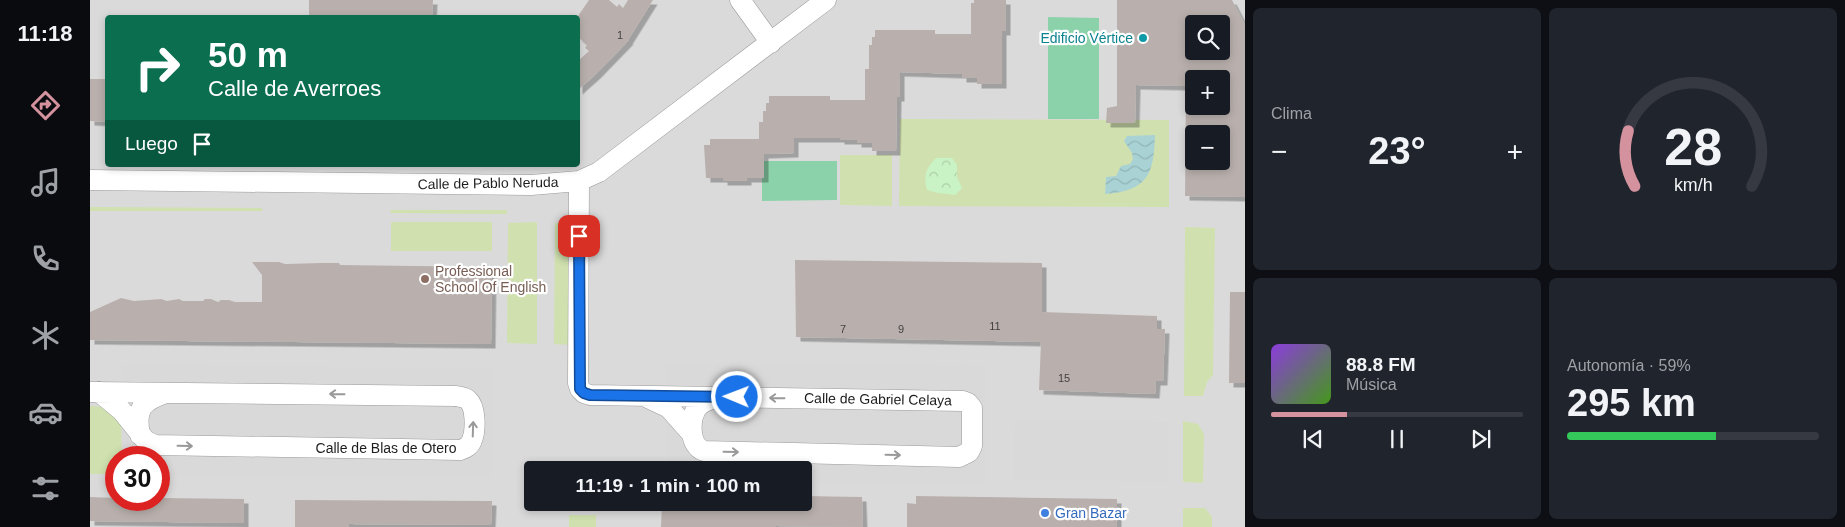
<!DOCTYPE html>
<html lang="es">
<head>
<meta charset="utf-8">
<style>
	body { margin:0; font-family:Arial,sans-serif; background:#20242c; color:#f1f3f6; height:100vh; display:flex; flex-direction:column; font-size:19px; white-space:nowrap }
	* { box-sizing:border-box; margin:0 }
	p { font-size:16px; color:#9ea1a6 }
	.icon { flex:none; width:28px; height:28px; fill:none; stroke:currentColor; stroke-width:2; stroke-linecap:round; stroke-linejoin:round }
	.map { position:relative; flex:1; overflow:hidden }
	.drawer { display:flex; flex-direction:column; gap:8px; padding:8px; background:#0d0f14; width:600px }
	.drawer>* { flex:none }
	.banner { position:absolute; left:15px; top:15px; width:475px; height:152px; border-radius:5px; box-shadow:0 2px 8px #0003; background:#0b6e4f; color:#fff; overflow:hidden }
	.fabs { position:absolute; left:1095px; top:15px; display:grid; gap:10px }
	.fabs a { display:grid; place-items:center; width:45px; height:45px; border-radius:5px; background:#171b24; box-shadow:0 2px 8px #0003; font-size:25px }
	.speed { position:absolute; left:15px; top:446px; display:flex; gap:10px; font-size:25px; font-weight:700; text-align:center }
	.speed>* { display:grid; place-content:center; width:65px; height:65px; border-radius:50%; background:#171b24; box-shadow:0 2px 8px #0003; line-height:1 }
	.speed .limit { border:8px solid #d22; background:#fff; color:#111 }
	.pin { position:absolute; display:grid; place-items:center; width:42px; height:42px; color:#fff; margin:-21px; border-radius:10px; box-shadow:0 2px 8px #0006 }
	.me { position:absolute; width:55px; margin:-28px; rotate:271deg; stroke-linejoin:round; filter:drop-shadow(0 0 4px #0008) }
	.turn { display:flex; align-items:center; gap:18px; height:105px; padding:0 20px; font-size:22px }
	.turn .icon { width:65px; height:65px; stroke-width:2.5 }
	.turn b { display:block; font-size:35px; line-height:42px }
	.then { display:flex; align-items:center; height:48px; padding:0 20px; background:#0003; gap:10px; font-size:19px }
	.big { font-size:38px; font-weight:600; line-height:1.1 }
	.drawer .tile { flex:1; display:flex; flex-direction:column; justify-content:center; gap:8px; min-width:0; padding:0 18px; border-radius:8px; background:#20242c }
	.drawer .dial { align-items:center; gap:0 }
	.dial svg { height:130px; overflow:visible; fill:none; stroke:#363941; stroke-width:7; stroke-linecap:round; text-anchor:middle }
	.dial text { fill:#f1f3f6; stroke:none }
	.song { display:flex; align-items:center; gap:15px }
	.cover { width:60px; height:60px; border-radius:8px; background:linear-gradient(135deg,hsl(270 70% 55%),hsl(100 70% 35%)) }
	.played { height:5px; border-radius:2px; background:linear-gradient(90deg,#d4919e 30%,#363941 30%) }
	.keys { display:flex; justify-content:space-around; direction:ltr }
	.heat { display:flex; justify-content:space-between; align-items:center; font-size:28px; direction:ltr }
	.charge { height:8px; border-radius:4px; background:linear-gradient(90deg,#34c759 59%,#363941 0) }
	.drawer .tiles { flex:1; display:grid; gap:8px; grid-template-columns:repeat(2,1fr) }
	.trip { position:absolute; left:434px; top:461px; width:288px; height:50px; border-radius:5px; background:#171b24; box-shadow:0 2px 8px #0003; font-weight:600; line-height:50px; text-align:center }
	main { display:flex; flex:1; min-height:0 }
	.menu { display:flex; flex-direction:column; width:90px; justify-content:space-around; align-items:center; background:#090b0e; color:#9ea1a6 }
	.menu .icon { width:35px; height:35px }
	.menu .active { color:#d4919e }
	.menu b { font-size:22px; color:#f1f3f6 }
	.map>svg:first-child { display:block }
</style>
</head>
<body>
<main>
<nav class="menu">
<b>11:18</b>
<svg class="icon active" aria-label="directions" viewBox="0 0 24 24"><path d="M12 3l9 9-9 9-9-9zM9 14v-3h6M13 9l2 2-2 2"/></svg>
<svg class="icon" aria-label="music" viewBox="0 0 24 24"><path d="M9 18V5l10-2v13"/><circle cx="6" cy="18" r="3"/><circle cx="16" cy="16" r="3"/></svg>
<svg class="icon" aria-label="phone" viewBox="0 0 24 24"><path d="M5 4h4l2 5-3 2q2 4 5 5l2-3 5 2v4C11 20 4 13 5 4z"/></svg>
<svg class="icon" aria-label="climate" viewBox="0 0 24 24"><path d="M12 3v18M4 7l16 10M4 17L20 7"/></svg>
<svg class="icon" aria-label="car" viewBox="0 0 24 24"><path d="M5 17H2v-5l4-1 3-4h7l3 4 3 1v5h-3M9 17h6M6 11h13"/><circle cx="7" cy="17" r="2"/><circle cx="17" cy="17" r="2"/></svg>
<svg class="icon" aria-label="filters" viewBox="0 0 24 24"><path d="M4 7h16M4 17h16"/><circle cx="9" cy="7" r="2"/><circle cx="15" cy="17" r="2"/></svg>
</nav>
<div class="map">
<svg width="1155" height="527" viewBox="0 0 1155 527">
	<defs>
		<pattern id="park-crowns" width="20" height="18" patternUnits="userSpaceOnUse" patternTransform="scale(1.25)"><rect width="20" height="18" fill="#c9f2c5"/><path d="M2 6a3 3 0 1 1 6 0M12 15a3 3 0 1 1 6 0" fill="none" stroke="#accfa9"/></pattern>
		<pattern id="water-waves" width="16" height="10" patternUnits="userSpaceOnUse" patternTransform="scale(1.25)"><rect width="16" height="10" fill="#a9d2d5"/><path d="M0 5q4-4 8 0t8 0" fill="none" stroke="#91b4b6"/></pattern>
		<filter id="shadow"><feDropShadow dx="4.5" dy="4.5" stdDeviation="0" flood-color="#0004"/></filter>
	</defs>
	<rect width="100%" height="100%" fill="#ede8e4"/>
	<path fill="#dbdada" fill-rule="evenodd" d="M0,0H1155V527H0ZM18,18H488V165H18ZM1104,24H1131V51H1104ZM1104,79H1131V106H1104ZM1104,134H1131V161H1104ZM26,458H69V500H26ZM442,470H712V502H442Z"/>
	<path fill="#d0e1af" d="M810,119L1079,120V207L809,206Z
		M750,155H802V206L750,205Z
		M0,207L172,208V211H0Z
		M300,210H417V214L301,213Z
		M301,222H402V251H301Z
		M447,222V344L417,343L418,223Z
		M465,223H482L481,345L464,344Z
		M1095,227L1125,228L1123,375L1117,382L1113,396H1094Z
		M0,406L16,407L31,425L32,457L26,458V474H0Z
		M1093,421L1108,424L1114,434L1113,483L1093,482Z
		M1093,508H1115L1122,517V527H1093Z
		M479,515H506V527H479Z"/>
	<path fill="url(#park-crowns)" d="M846,158H862L867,165V177L872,188L865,195L848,193L837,190C833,176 836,168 846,158Z"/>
	<path fill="#8bd2aa" d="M958,17L1009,18V119H958Z
		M672,161H747V200L672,201Z"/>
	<path fill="#d9d9d9" d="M576,364L895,366V486L713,484L712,470H576Z
		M32,365L401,368V476L69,475V458H32Z
		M925,419L1078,422L1077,482L924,480Z"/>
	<path fill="url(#water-waves)" d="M1065,135C1064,174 1058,191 1015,194L1016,177L1026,176L1031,166L1040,164L1043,159L1042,153L1034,141L1037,136Z"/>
	<path fill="#b9b0ad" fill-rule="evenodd" filter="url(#shadow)" d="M219,0H343L342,18H219Z
		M499,0H519L527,7L529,4L533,8L538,0H563L538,40H539L506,74L488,90V61L499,51L495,48L497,45L488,37V16Z
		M884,0H916V31H912V84H887V78H872V74L810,72V97H807L806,151H782V143H767V140H750V138H704V153L674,154V178H657V181H633V178H616L614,145H620V139H669V122H673V111H676V103H679V96H740V100H775V69H779V45H782V37H785V30H845V34H881V3H884Z
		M1027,0H1142L1155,25V197L1095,196L1096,86L1046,85L1045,123H1016L1017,108L1027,106ZM1104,24H1131V51H1104ZM1104,79H1131V106H1104ZM1104,134H1131V161H1104Z
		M0,79H18V122L0,121Z
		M705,260L952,263V312L1067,316V329H1075L1073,381H1066L1065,394L949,390L951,342L706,337Z
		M162,262H189L195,264L231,263H249L250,265L402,267L401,344L0,340V312L31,298L44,301L71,299L77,301L89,299L93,301H113L115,299H121L128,302L131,300H139L145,302H172V275Z
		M1140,292H1155V383H1139Z
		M712,496L772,497L773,527L686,526V527H571L572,502H712Z
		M826,496L1027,499V527H817V503L826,504Z
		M0,497L26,498V500H69V498L154,499V523L0,521Z
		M205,500L402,501L401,525L259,524V527H205Z"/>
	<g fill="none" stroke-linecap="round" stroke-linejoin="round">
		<g stroke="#9a9a9a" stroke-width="21">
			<path id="minor" d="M650,0L681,43
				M0,180L441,185L489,181L509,172L736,0
				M489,181L488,383L490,389L494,393L500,395L873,401L878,403L882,408V446L879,452L869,457L614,451C599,446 599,420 607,408C612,401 621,399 629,397
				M0,392L366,396C370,397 375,397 378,400C386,407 386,430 382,440C380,446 376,448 370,450L65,445L56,441L32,411L9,392
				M558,398L579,408L602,434
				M50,435C45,409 52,401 76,393"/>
		</g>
		<use href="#minor" stroke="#fff" stroke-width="20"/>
	</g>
	<defs><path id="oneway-shaft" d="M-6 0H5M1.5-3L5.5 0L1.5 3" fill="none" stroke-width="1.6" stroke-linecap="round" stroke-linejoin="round" transform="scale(1.25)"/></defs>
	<g stroke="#999">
		<use href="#oneway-shaft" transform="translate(247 394) rotate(-179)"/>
		<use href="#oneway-shaft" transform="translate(687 398) rotate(-179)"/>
		<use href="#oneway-shaft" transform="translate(383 429) rotate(-88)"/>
		<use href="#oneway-shaft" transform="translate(95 446) rotate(1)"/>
		<use href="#oneway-shaft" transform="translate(641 452) rotate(1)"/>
		<use href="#oneway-shaft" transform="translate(803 455) rotate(1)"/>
	</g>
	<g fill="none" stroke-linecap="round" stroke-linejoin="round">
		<g stroke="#114b97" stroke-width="12">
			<path id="route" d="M489,236L490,389L494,393L500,395L647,397"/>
		</g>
		<use href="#route" stroke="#1a73e8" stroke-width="9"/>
	</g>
	<circle fill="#0f9aa8" stroke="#fff" stroke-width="2" cx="1053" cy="38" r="5"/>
	<circle fill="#8d6e63" stroke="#fff" stroke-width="2" cx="335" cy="279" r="5"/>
	<circle fill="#3f7fe0" stroke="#fff" stroke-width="2" cx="955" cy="513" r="5"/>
	<g text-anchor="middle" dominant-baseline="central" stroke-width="4.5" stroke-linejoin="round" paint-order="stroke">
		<g font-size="11" fill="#444241">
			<text x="530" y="35">1</text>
			<text x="905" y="326">11</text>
			<text x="753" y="329">7</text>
			<text x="811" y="329">9</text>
			<text x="974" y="378">15</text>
		</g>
		<g font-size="14" fill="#0d838f" stroke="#fff" text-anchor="end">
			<text x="1043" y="38">Edificio Vértice</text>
		</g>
		<g font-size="14" fill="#1d1d1d" stroke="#fff">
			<text transform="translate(398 183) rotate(-1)">Calle de Pablo Neruda</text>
			<text transform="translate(788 399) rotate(1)">Calle de Gabriel Celaya</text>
			<text x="296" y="448">Calle de Blas de Otero</text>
		</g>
		<g font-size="14" fill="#785e54" stroke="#fff" text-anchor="start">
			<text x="345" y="271">Professional<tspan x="345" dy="16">School Of English</tspan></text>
		</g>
		<g font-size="14" fill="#366cbe" stroke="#fff" text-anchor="start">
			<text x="965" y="513">Gran Bazar</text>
		</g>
	</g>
</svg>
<div class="fabs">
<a><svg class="icon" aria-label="search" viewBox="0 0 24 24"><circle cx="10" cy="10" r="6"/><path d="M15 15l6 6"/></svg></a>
<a>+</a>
<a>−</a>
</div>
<div class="speed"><div class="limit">30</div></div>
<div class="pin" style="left:489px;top:236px;background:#d93025"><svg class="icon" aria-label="arrive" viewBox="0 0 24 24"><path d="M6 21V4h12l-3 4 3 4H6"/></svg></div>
<svg class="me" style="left:647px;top:397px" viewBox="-20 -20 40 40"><circle r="17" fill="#1a73e8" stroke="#fff" stroke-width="3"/><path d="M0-11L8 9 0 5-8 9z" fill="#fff"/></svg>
<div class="trip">11:19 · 1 min · 100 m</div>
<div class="banner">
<div class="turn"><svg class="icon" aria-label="right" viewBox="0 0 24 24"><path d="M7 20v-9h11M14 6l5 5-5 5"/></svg><div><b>50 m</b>Calle de Averroes</div></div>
<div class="then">Luego<svg class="icon" aria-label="arrive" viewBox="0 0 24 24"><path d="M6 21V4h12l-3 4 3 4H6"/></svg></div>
</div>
</div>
<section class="drawer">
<div class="tiles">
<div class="tile"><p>Clima</p>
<div class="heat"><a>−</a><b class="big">23°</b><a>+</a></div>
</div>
<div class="tile dial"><svg viewBox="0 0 100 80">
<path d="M14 69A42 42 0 1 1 86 69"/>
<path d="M14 69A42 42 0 0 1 10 35" stroke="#d4919e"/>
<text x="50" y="56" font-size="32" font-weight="700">28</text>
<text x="50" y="72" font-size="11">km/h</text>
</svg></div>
<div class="tile">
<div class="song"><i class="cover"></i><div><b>88.8 FM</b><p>Música</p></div></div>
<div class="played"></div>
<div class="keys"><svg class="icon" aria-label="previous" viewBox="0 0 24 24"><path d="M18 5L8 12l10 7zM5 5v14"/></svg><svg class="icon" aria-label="pause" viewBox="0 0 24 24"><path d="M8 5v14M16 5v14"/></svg><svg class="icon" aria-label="next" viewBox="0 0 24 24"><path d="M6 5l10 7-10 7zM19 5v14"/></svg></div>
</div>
<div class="tile"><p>Autonomía · 59%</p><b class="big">295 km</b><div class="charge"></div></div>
</div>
</section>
</main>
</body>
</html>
